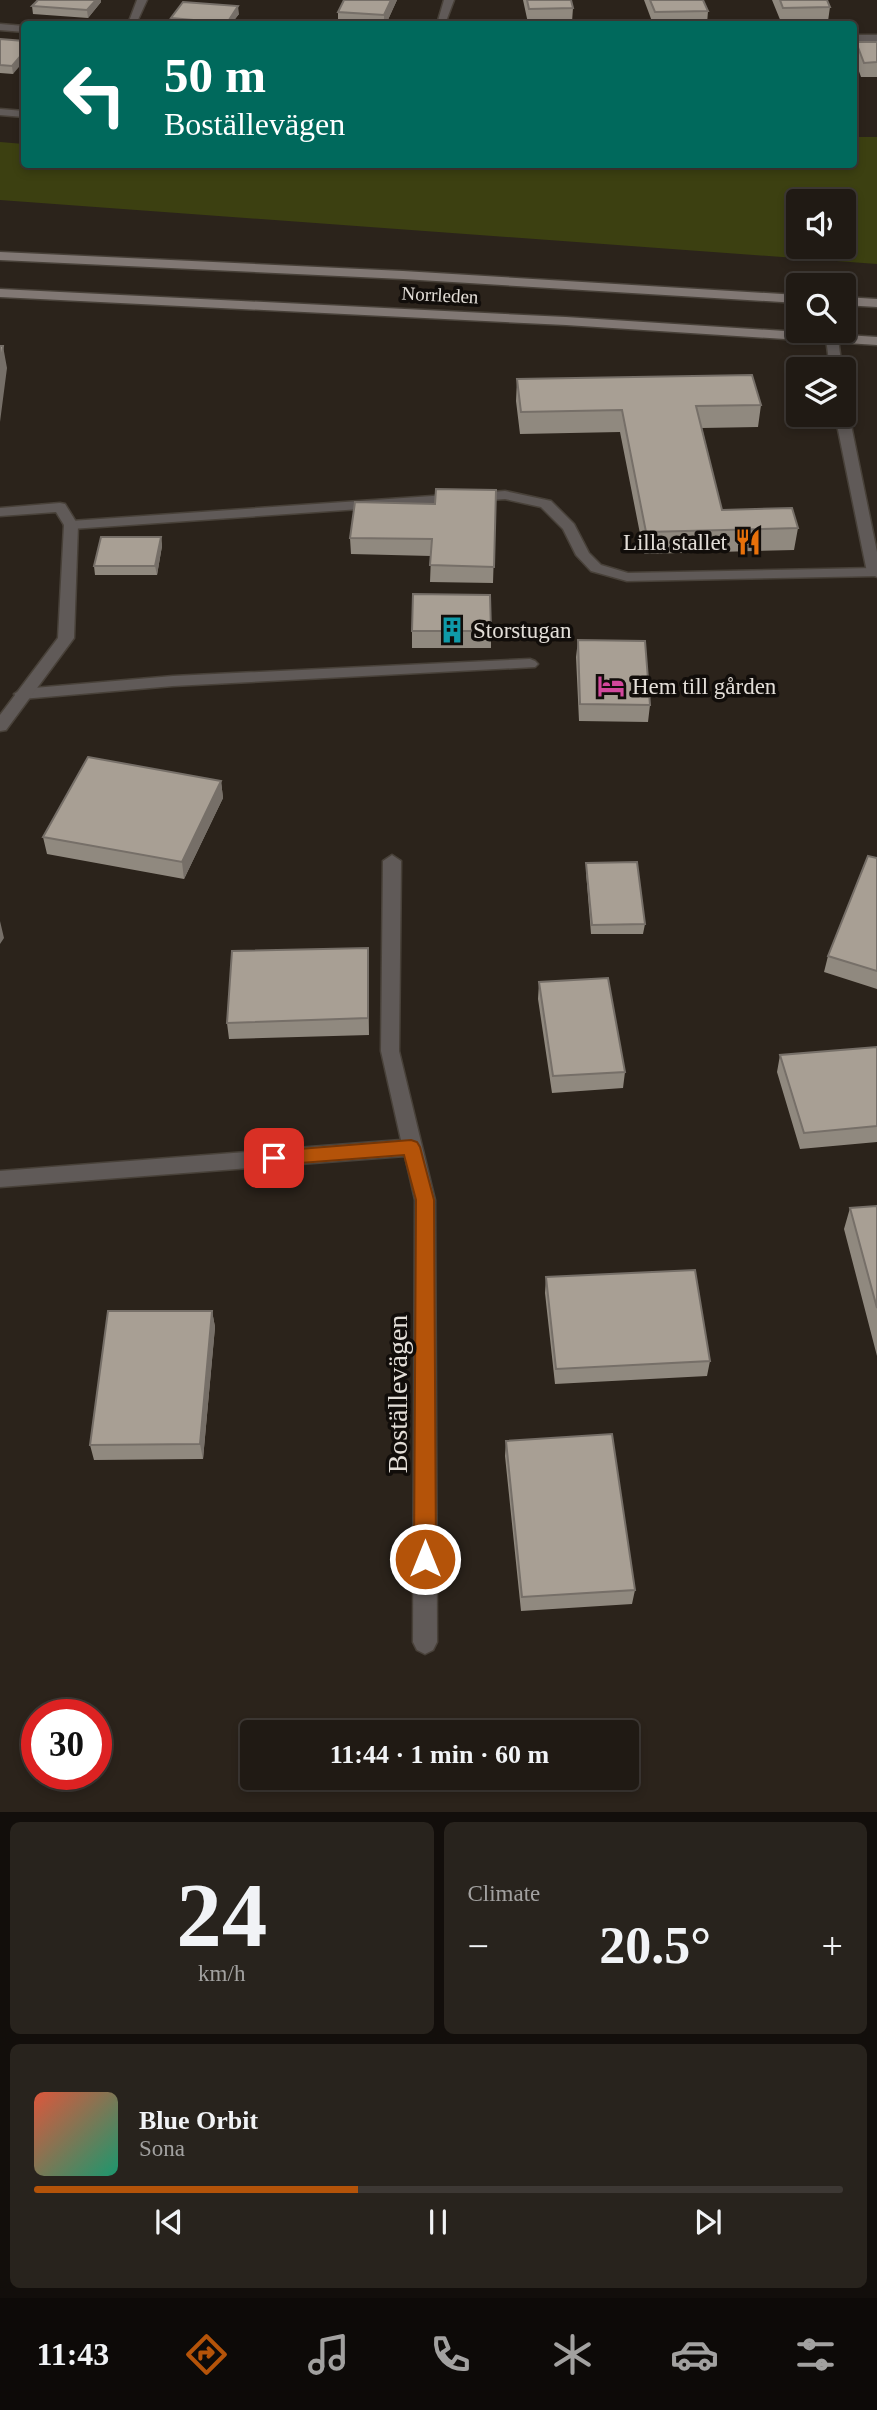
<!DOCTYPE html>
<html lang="en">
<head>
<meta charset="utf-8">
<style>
	body { margin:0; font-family:Georgia,serif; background:#28231d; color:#f1f3f6; height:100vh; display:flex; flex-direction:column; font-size:26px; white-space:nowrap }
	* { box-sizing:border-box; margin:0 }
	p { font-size:23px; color:#a2a1a0 }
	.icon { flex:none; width:38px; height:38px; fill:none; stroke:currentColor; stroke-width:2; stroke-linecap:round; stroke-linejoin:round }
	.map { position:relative; height:1812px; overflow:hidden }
	.details { display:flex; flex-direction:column; gap:10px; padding:10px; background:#120e0b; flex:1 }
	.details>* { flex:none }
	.guide { position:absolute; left:21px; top:21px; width:836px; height:147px; border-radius:7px; box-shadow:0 4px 10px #0003,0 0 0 2px #3d3834; background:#00695c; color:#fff; overflow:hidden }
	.controls { position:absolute; left:786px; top:189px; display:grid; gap:14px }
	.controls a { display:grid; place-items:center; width:70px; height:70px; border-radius:7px; background:#201a14; box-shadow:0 4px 10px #0003,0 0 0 2px #3d3834; font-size:35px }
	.speed { position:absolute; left:21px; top:1699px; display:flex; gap:14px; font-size:35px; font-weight:700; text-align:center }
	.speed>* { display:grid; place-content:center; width:91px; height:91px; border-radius:50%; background:#201a14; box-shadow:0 4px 10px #0003,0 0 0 2px #3d3834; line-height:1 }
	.speed .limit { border:10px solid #d22; background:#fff; color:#111 }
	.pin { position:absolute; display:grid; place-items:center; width:60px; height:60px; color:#fff; margin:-30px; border-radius:14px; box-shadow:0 4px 10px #0006 }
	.me { position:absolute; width:77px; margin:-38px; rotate:0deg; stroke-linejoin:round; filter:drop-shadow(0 0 5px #0008) }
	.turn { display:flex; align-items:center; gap:24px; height:147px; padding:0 28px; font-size:32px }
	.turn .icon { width:91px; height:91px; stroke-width:2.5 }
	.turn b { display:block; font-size:49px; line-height:60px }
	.big { font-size:52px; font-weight:800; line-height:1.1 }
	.details .tile { flex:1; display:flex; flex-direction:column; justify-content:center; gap:10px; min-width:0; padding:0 24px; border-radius:10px; background:#28231d }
	.details .dial { align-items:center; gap:0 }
	.dial b { font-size:91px; line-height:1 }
	.song { display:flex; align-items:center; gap:21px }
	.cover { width:84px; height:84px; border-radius:10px; background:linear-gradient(135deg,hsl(10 70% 55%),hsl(160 70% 35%)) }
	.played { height:7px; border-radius:4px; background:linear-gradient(90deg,#b45309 40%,#3d3834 40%) }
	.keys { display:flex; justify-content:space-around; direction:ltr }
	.heat { display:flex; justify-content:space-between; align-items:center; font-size:38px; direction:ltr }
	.details .tiles { flex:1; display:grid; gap:10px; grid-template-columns:1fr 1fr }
	.tile:last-child { grid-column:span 2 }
	.trip { position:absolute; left:240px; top:1720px; width:399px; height:70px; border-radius:7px; background:#201a14; box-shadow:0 4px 10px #0003,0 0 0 2px #3d3834; font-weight:800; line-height:70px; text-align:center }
	.dock { display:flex; height:112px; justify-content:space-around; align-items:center; background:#0d0a08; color:#a2a1a0 }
	.dock .icon { width:49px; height:49px }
	.dock .selected { color:#b45309 }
	.dock b { font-size:32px; color:#f1f3f6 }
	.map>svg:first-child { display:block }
</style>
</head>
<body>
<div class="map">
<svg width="877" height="1812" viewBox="0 0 877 1812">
	<rect width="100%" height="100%" fill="#2b231b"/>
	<path fill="#3c4011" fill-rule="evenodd" d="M854,137H877V264L0,200V142L24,144V164H854ZM798,201H844V247H798Z"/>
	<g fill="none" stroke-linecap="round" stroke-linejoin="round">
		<g stroke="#484139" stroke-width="3">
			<path id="lane" d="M505,491L551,501L574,524L589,553L601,565L628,573L874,568H877V576L627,581L591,571L576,555L563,529L541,507L505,499L71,529L64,525L71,521Z
				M530,659L535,661L538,664L535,667L173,686L22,699L14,694L22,689L173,676Z"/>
		</g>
		<g stroke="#484139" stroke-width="3">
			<path id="street" d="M137,0H147L136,24H128Z
				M444,0H454L445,24H437Z
				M0,24L24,26V32L0,30Z
				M854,35H877V41H854Z
				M0,109L24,111V117L0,115Z
				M825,331H837L842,369H830Z
				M844,411L849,415L877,552V577L867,572L835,415H844Z
				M60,503L65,504L78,525L74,638L6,730L0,731V715L58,638L64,525L56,512L0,516V508Z
				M392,855L401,861L399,1051L435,1200L437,1642L433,1650L425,1654L417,1650L413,1642L415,1200L405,1156L0,1187V1171L401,1140L381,1051L383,861Z"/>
		</g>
		<g stroke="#484139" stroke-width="3">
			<path id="secondary" d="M0,252L403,271L798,295V303L403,279L0,260Z
				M0,289L566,317L877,337V345L566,325L0,297Z
				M844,297L877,299V307L844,305Z"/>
		</g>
		<use href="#lane" fill="#605a58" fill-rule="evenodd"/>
		<use href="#street" fill="#605a58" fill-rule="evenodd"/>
		<use href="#secondary" fill="#817874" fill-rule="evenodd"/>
	</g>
	<path fill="#90897f" d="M397,0L386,24H338V12Z
		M523,0H571L573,8L572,22L528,23Z
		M644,0H703L708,11L707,24H653Z
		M772,0H827L830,7L828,21L781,22Z
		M101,2L88,18L33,14L32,6Z
		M239,14L231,24H171V18Z
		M0,39L24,41L13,74L0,73Z
		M856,42H877V77H861L854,57Z
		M517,379L761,405L758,427L702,428L722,510L798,528L794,550L644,554L620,432L520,434L516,401Z
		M496,490L493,583L430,582L431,556L351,554L350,538L435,504Z
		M161,537L162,546L157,575H95L94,566Z
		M412,631H491V648H412Z
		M578,640L650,705L648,722L579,721L576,657Z
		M221,781L223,798L184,879L47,854L43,837Z
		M877,858V989L824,972L828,956Z
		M586,863L645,924L643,934H591L586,872Z
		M368,965L369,1035L229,1039L227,1023Z
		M539,982L625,1072L623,1088L552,1093L538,999Z
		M877,1047V1142L800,1149L777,1072L780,1055Z
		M877,1206V1356L844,1229L850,1208Z
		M546,1277L710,1361L707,1376L555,1384L545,1293Z
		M212,1311L215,1327L203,1459L94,1460L90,1445Z
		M506,1441L635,1590L632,1604L521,1611L505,1456Z"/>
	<path fill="#766f68" d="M96,0H101V2L88,18L87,10Z
		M391,0H397L386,24H384V15Z
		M238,6L239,14L231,24H227V23Z
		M24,52V61L13,74L12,66Z
		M3,346L7,368L0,422V366Z
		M161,537L162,546L157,575L155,566Z
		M221,781L223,798L184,879L182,862Z
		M0,921L4,938L0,944Z
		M212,1311L215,1327L203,1459L200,1444Z"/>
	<path fill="#a89f94" stroke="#766f68" stroke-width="2" d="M38,0H96L87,10L32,6Z
		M344,0H391L384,15L338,12Z
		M527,0H571L573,8L529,9Z
		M650,0H703L708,11L655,12Z
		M780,0H827L830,7L783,8Z
		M183,2L238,6L227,23L171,18Z
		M0,39L24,41V52L12,66L0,65Z
		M856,42H877V62L864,63Z
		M0,346H3L0,366Z
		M752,375L761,405L696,406L722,510L792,508L798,528L646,532L622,410L521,412L517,379Z
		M436,489L496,490L494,567L430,565L432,539L350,538L355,502L435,504Z
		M101,537H161L155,566H94Z
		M413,594L490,595L491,631H412Z
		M578,640L645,641L650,705L580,704Z
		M88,757L221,781L182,862L43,837Z
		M868,856L877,858V971L828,956Z
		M637,862L645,924L592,925L586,863Z
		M368,948V1018L227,1023L232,951Z
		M608,978L625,1072L553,1076L539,982Z
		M877,1047V1126L804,1133L780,1055Z
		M877,1206V1308L850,1208Z
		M695,1270L710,1361L556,1369L546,1277Z
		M108,1311H212L200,1444L90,1445Z
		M612,1434L635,1590L522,1597L506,1441Z"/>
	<path fill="#b45309" stroke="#753606" stroke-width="2" d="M411,1140L417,1142L420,1147L434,1200L436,1559L432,1567L425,1570L417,1567L414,1559L416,1200L404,1155L274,1165L268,1163L265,1158L268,1153L274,1151Z"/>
	<defs>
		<g id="restaurant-bare" transform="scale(2.1)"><path d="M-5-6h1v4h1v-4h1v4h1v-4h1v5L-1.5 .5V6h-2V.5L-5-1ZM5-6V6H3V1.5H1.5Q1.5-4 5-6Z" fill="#e8710a" stroke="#110d0a" stroke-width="2.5" paint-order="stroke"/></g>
		<g id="building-bare" transform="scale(2.1)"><path d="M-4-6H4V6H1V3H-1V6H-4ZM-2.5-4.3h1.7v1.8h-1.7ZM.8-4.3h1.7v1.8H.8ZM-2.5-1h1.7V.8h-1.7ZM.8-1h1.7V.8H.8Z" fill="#0f9aa8" stroke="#110d0a" stroke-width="2.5" paint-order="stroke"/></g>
		<g id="hotel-bare" transform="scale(2.1)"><path d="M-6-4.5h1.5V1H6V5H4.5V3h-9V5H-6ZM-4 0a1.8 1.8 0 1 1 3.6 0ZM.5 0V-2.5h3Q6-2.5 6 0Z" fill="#d1479c" stroke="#110d0a" stroke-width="2.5" paint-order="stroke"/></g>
	</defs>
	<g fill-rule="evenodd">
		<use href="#restaurant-bare" x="748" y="542"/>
		<use href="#building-bare" x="452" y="630"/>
		<use href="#hotel-bare" x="611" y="686"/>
	</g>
	<g text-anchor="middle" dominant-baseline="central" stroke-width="7" stroke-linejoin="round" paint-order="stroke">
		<g font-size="19" fill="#e3ded8" stroke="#110d0a">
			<text transform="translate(440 295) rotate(3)">Norrleden</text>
		</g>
		<g font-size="23" fill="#e3ded8" stroke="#110d0a" text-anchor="start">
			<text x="727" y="542" text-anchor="end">Lilla stallet</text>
			<text x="473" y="630">Storstugan</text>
			<text x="632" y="686">Hem till gården</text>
		</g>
		<g font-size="28" fill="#e3ded8" stroke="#110d0a">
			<text transform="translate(397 1394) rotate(-90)">Boställevägen</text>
		</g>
	</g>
</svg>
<div class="controls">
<a><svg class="icon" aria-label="sound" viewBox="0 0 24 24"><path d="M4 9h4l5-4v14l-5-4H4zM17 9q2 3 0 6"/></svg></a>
<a><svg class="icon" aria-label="search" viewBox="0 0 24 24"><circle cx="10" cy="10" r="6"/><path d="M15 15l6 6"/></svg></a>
<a><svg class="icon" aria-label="layers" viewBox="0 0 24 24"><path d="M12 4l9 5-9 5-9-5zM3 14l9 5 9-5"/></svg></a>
</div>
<div class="speed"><div class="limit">30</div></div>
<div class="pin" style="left:274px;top:1158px;background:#d93025"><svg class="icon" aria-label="arrive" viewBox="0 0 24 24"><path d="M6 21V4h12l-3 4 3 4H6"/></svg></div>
<svg class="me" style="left:425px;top:1559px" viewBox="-20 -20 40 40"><circle r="17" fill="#b45309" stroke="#fff" stroke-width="3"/><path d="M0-11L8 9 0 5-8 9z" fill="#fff"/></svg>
<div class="trip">11:44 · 1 min · 60 m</div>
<div class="guide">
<div class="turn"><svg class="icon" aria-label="left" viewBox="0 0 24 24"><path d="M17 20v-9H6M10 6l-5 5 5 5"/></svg><div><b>50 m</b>Boställevägen</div></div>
</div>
</div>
<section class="details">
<div class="tiles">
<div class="tile dial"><b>24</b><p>km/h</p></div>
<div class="tile"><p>Climate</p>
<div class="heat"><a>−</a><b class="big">20.5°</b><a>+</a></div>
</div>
<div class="tile">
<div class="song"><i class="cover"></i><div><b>Blue Orbit</b><p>Sona</p></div></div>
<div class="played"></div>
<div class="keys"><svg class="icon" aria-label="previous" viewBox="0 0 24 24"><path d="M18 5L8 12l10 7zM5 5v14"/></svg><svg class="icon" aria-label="pause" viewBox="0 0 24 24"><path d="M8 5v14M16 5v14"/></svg><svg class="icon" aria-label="next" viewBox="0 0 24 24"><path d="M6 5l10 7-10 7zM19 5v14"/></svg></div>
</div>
</div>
</section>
<nav class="dock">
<b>11:43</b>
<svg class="icon selected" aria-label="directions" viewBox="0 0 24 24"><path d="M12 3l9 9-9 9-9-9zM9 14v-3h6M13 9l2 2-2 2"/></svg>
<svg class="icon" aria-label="music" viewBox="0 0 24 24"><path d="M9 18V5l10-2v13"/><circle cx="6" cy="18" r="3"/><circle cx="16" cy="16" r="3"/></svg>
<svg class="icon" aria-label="phone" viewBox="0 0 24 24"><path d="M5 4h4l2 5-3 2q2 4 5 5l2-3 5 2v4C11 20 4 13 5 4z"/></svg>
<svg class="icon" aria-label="climate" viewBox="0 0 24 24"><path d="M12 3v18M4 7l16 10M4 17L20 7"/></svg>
<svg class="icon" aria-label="car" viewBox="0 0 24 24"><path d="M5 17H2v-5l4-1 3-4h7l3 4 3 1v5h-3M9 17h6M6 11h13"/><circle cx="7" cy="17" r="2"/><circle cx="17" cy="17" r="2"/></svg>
<svg class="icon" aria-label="filters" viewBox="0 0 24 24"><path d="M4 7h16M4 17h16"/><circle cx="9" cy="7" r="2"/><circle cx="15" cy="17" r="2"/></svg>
</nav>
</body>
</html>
